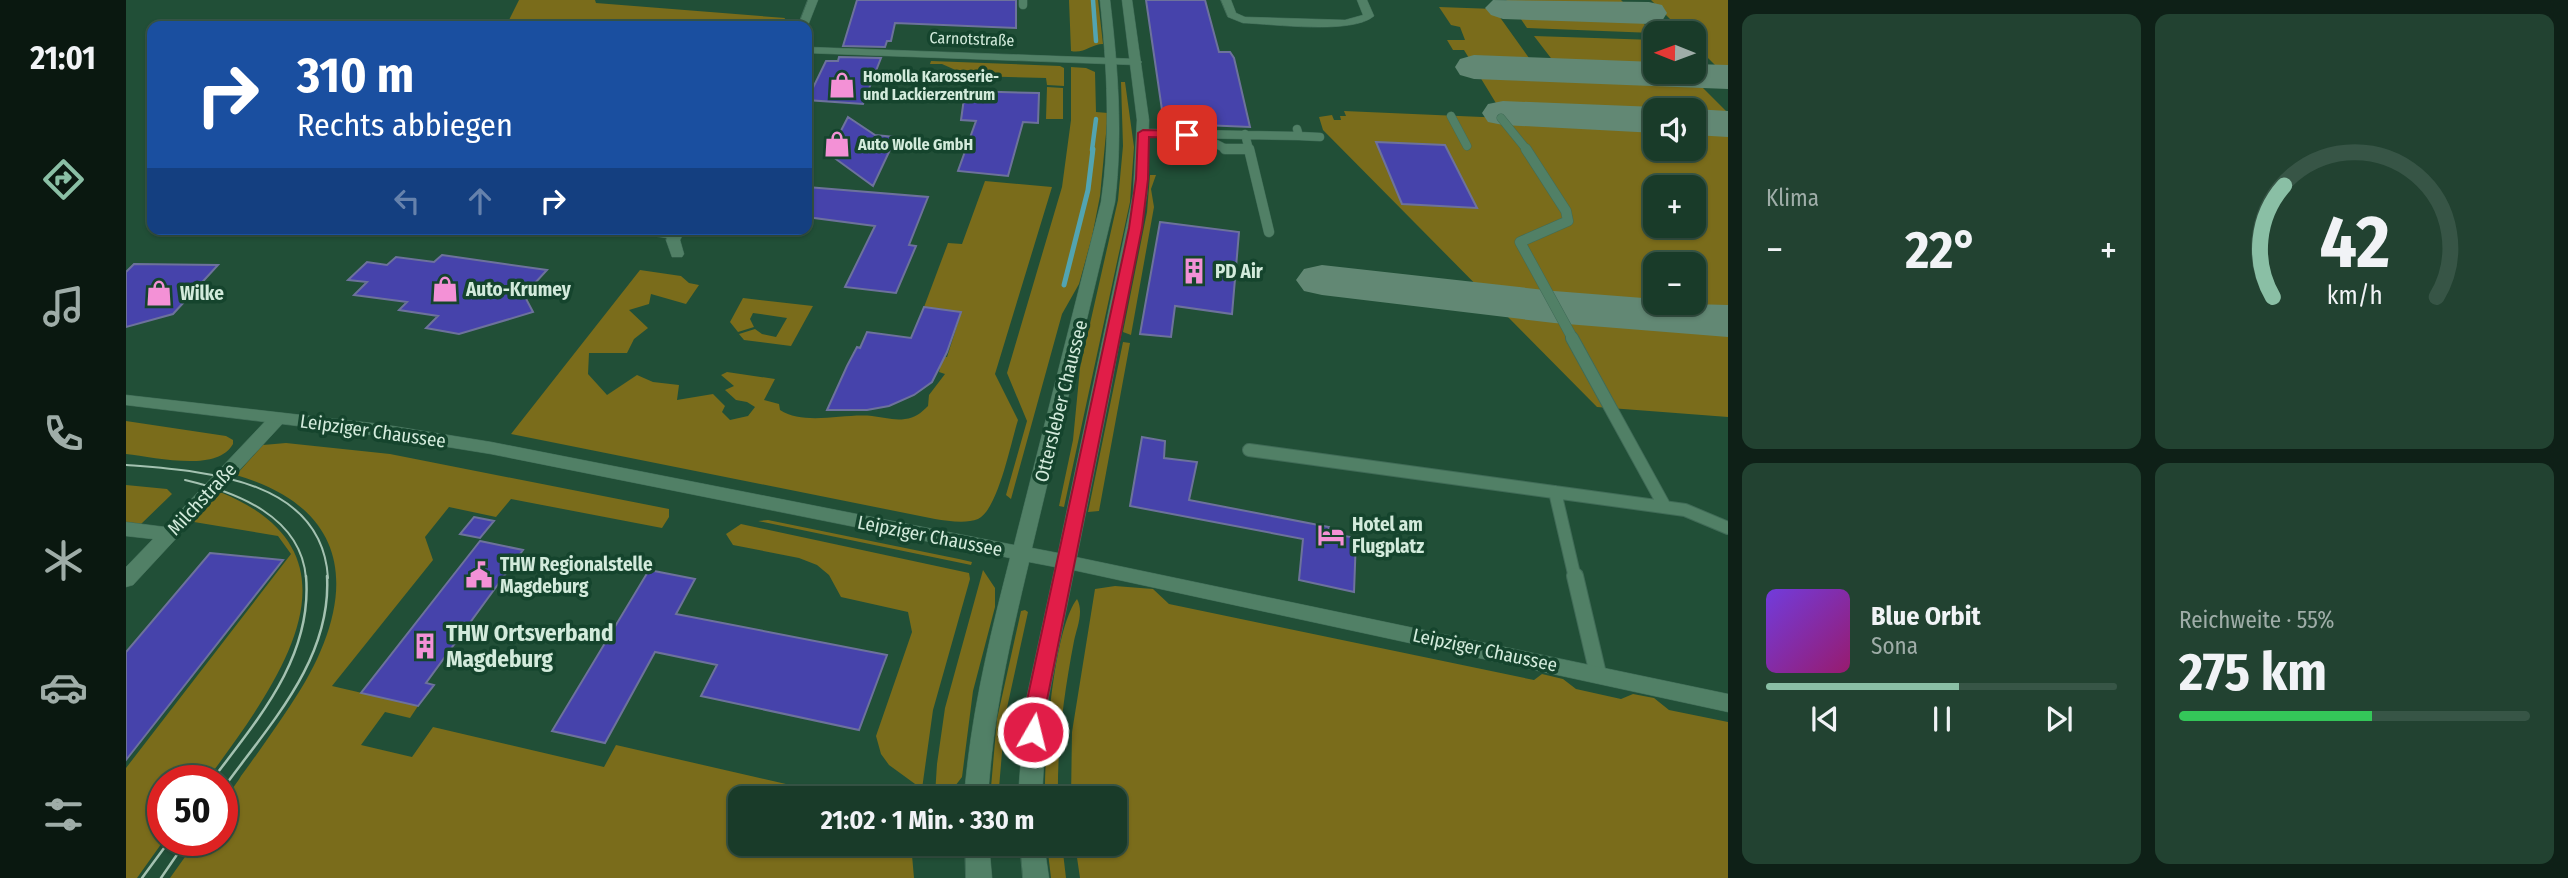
<!DOCTYPE html>
<html lang="de">
<head>
<meta charset="utf-8">
<style>
	body { margin:0; font-family:"Fira Sans Condensed",sans-serif; background:#224231; color:#f1f3f6; height:100vh; display:flex; flex-direction:column; font-size:26px; white-space:nowrap }
	* { box-sizing:border-box; margin:0 }
	p { font-size:23px; color:#9fada8 }
	.icon { flex:none; width:38px; height:38px; fill:none; stroke:currentColor; stroke-width:2; stroke-linecap:round; stroke-linejoin:round }
	.map { position:relative; flex:1; overflow:hidden }
	.side { display:flex; flex-direction:column; gap:14px; padding:14px; background:#0e2017; width:840px }
	.side>* { flex:none }
	.hud { position:absolute; left:21px; top:21px; width:665px; height:214px; border-radius:14px; box-shadow:0 2px 5px #0004,0 0 0 2px #375546; background:#1a4fa0; color:#fff; overflow:hidden }
	.needle { width:46px; rotate:271deg }
	.controls { position:absolute; left:1517px; top:21px; display:grid; gap:14px }
	.controls a { display:grid; place-items:center; width:63px; height:63px; border-radius:14px; background:#193b29; box-shadow:0 2px 5px #0004,0 0 0 2px #375546; font-size:35px }
	.speed { position:absolute; left:21px; top:765px; display:flex; gap:14px; font-size:35px; font-weight:700; text-align:center }
	.speed>* { display:grid; place-content:center; width:91px; height:91px; border-radius:50%; background:#193b29; box-shadow:0 2px 5px #0004,0 0 0 2px #375546; line-height:1 }
	.speed .limit { border:10px solid #d22; background:#fff; color:#111 }
	.pin { position:absolute; display:grid; place-items:center; width:60px; height:60px; color:#fff; margin:-30px; border-radius:14px; box-shadow:0 4px 10px #0006 }
	.me { position:absolute; width:77px; margin:-38px; rotate:8deg; stroke-linejoin:round; filter:drop-shadow(0 0 5px #0008) }
	.turn { display:flex; align-items:center; gap:24px; height:147px; padding:0 35px; font-size:32px }
	.turn .icon { width:91px; height:91px; stroke-width:2.5 }
	.turn b { display:block; font-size:49px; line-height:60px }
	.lanes { display:flex; align-items:center; height:66px; padding:0 35px; background:#0003; justify-content:center; gap:35px; direction:ltr }
	.lanes .off { opacity:.35 }
	.big { font-size:52px; font-weight:700; line-height:1.1 }
	.side .tile { flex:1; display:flex; flex-direction:column; justify-content:center; gap:10px; min-width:0; padding:0 24px; border-radius:14px; background:#224231 }
	.side .dial { align-items:center; gap:0 }
	.dial svg { height:182px; overflow:visible; fill:none; stroke:#375546; stroke-width:7; stroke-linecap:round; text-anchor:middle }
	.dial text { fill:#f1f3f6; stroke:none }
	.song { display:flex; align-items:center; gap:21px }
	.cover { width:84px; height:84px; border-radius:10px; background:linear-gradient(135deg,hsl(260 70% 55%),hsl(320 70% 35%)) }
	.played { height:7px; border-radius:4px; background:linear-gradient(90deg,#8abfa5 55%,#375546 55%) }
	.keys { display:flex; justify-content:space-around; direction:ltr }
	.heat { display:flex; justify-content:space-between; align-items:center; font-size:38px; direction:ltr }
	.charge { height:10px; border-radius:5px; background:linear-gradient(90deg,#34c759 55%,#375546 0) }
	.side .tiles { flex:1; display:grid; gap:14px; grid-template-columns:repeat(2,1fr) }
	.trip { position:absolute; left:602px; top:786px; width:399px; height:70px; border-radius:14px; background:#193b29; box-shadow:0 2px 5px #0004,0 0 0 2px #375546; font-weight:700; line-height:70px; text-align:center }
	main { display:flex; flex:1; min-height:0 }
	.menu { display:flex; flex-direction:column; width:126px; justify-content:space-around; align-items:center; background:#0a1810; color:#9fada8 }
	.menu .icon { width:49px; height:49px }
	.menu .selected { color:#8abfa5 }
	.menu b { font-size:32px; color:#f1f3f6 }
	.map>svg:first-child { display:block }
</style>
</head>
<body>
<main>
<nav class="menu">
<b>21:01</b>
<svg class="icon selected" aria-label="directions" viewBox="0 0 24 24"><path d="M12 3l9 9-9 9-9-9zM9 14v-3h6M13 9l2 2-2 2"/></svg>
<svg class="icon" aria-label="music" viewBox="0 0 24 24"><path d="M9 18V5l10-2v13"/><circle cx="6" cy="18" r="3"/><circle cx="16" cy="16" r="3"/></svg>
<svg class="icon" aria-label="phone" viewBox="0 0 24 24"><path d="M5 4h4l2 5-3 2q2 4 5 5l2-3 5 2v4C11 20 4 13 5 4z"/></svg>
<svg class="icon" aria-label="climate" viewBox="0 0 24 24"><path d="M12 3v18M4 7l16 10M4 17L20 7"/></svg>
<svg class="icon" aria-label="car" viewBox="0 0 24 24"><path d="M5 17H2v-5l4-1 3-4h7l3 4 3 1v5h-3M9 17h6M6 11h13"/><circle cx="7" cy="17" r="2"/><circle cx="17" cy="17" r="2"/></svg>
<svg class="icon" aria-label="filters" viewBox="0 0 24 24"><path d="M4 7h16M4 17h16"/><circle cx="9" cy="7" r="2"/><circle cx="15" cy="17" r="2"/></svg>
</nav>
<div class="map">
<svg width="1602" height="878" viewBox="0 0 1602 878">
	<rect width="100%" height="100%" fill="#214f37"/>
	<path fill="#7a6c1b" fill-rule="evenodd" d="M393,0H469L470,3L659,18L656,26H380Z
		M943,0H972L977,44C965,44 958,54 945,51Z
		M1380,0H1495L1504,9L1385,5Z
		M1525,0H1602V74L1596,72L1568,44V33H1558Z
		M1313,7L1368,9L1408,65L1346,63L1338,50H1327L1321,40H1339L1334,27L1325,25Z
		M1390,12L1511,17L1527,33L1401,28Z
		M1408,36L1529,40V70L1431,66Z
		M805,61L934,66L938,68V86L921,85L920,78L843,76L816,64H804Z
		M945,67L960,68L969,72L970,112L982,113L974,196L966,237L953,284L936,314L885,499L880,495L901,421L881,373L936,187L945,120Z
		M1351,72L1549,80L1575,86L1602,113V417L1471,407L1197,130L1193,117L1206,115L1208,120H1215L1214,116H1220L1218,111L1379,118ZM1530,110H1568V149H1530ZM1530,187H1568V226H1530ZM1530,264H1568V303H1530Z
		M995,82H999L1008,147L1004,202L938,507L933,506L947,440L954,368L992,200L997,146Z
		M921,87L937,88V119H920Z
		M1024,175H1030L1025,189L1028,207L1005,335L997,332L1021,212Z
		M859,181L926,187L869,374L892,420C885,442 872,510 852,519C840,524 822,521 809,519L385,434L514,270L555,276L563,283L573,285L560,304L525,294L523,304L503,310L522,328L508,339L501,353H463L462,374L481,395L511,375L527,382L553,385L551,400L587,394L599,406L596,412L604,420L622,416L629,407L621,402L610,400L599,390L608,386L595,375L601,372L649,379L638,400L653,404L654,410C679,426 718,413 746,416C757,417 768,421 779,419C789,418 795,413 802,406L803,395L819,374L813,372L814,368L810,367L813,357H821L835,313L798,307L822,243L836,244Z
		M617,298L687,306L665,346L618,340L613,334L629,329L636,334L650,337L661,318L627,313L624,319L628,327L612,332L604,322Z
		M997,342L1004,343L973,511L962,512Z
		M0,421L100,436L107,440V444C91,473 29,457 0,454Z
		M160,443L264,454L543,509V517L536,528L385,499L370,517L323,507L299,537L307,560L206,686L292,706L284,718L259,712L235,745L286,757L307,727L478,767L490,745L721,798H614V844H785L788,878H44L71,840H96C96,829 93,812 97,803C101,794 110,785 115,776C132,753 148,730 164,706C228,612 239,512 110,475L137,445Z
		M0,485L41,489L46,494L15,524L0,522Z
		M94,492C252,556 146,690 81,780H37L38,840L11,878H0V768L165,554L152,536L68,522Z
		M642,520L833,559L846,562L845,565L632,521Z
		M615,524L843,573L844,579L807,710L796,789L763,765L755,754L750,736L786,632L782,612L715,597L703,575L691,565L673,558L607,545L600,534Z
		M857,570L869,588V607L847,691L836,777L826,790L809,795L811,764L819,708Z
		M989,586L1027,589L1043,604L1408,680L1416,674L1437,679L1450,689L1495,699L1507,694L1528,698L1543,710L1602,722V878H954L949,844H989V798H945L946,732L969,589Z
		M951,599C958,612 951,627 948,641C938,693 931,745 932,798H919C918,756 927,630 951,599Z
		M899,610L902,612L879,717L873,788L869,790L865,787L871,719L895,611Z
		M921,844H936L940,878H925Z"/>
	<g fill="none" stroke-linecap="round" stroke-linejoin="round">
		<path stroke="#52a4b1" stroke-width="4.5" d="M967,0L970,41
			M966,150L970,119"/>
		<path stroke="#52a4b1" stroke-width="5" d="M938,285L962,190L967,149"/>
		<path fill="#628874" fill-rule="evenodd" d="M1367,0L1523,2L1536,5L1541,13L1536,21L1523,24L1377,19L1365,15L1359,8Z
			M1348,55L1530,62V72H1568V64L1602,65V89L1348,79L1334,75L1329,67L1334,59Z
			M1377,101L1530,107L1541,110H1530V133L1377,125L1362,122L1356,113L1362,104Z
			M1568,109L1602,111V137L1568,135V110H1565Z
			M1196,265L1428,291L1530,299V303L1602,305V337L1428,323L1196,295L1178,291L1170,280L1178,269Z"/>
	</g>
	<path fill="#4643ab" stroke="#6d729c" stroke-width="2" d="M731,0H890V28L769,23L765,41H761L759,47L717,46Z
		M1020,0H1079L1093,52H1104L1108,58L1124,127L1052,124L1049,110H1036Z
		M713,57L755,58L737,104L681,100L700,61H712Z
		M839,91L913,93L912,123L897,122L882,176L832,171L850,121L835,120Z
		M722,117L749,135L770,137L747,186L703,154Z
		M1250,142L1319,145L1351,208L1276,204Z
		M681,187L802,197L783,245L790,246L770,293L719,287L749,226L681,217Z
		M1034,222L1113,232L1106,314L1049,306L1045,337L1014,334Z
		M316,255L421,270L398,295L407,312L333,334L300,328L312,316L273,310L281,302L228,295L241,282L222,280L241,262L261,265L270,257L308,262Z
		M8,264L92,265L47,314L0,327V272Z
		M798,307L835,312L821,352L806,382L788,395L763,406L741,410H701L721,366L731,347L734,348L741,332L785,338Z
		M1016,437L1039,441L1038,458L1071,462L1063,500L1203,527L1202,533L1230,538L1228,592L1173,580L1177,539L1004,506Z
		M348,517L368,521L354,538L334,534Z
		M354,541L397,550L300,683L308,685L292,706L235,693Z
		M84,553L157,560L0,760V652Z
		M523,570L569,579L550,614L761,655L733,730L575,696L591,665L529,652L479,743L426,731Z"/>
	<g fill="none" stroke-linecap="round" stroke-linejoin="round">
		<g stroke="#406b57" stroke-width="9">
			<path id="lane-far3" d="M897,0V5
				M1325,116L1341,146
				M1375,118L1401,150
				M1017,133L1173,136L1171,129
				M1119,134L1123,150
				M1075,136L1100,149H1123
				M1173,136L1194,137"/>
		</g>
		<g stroke="#406b57" stroke-width="11">
			<path id="lane-far2" d="M1099,149H1123
				M1123,149L1143,232
				M1400,149L1440,211L1442,221L1394,242L1447,339
				M514,229L549,234"/>
		</g>
		<g stroke="#406b57" stroke-width="14">
			<path id="lane-far1" d="M1446,338L1539,507
				M1123,450L1559,510L1602,528
				M1429,492L1449,578"/>
		</g>
		<g stroke="#406b57" stroke-width="18">
			<path id="lane" d="M1449,576L1472,674"/>
		</g>
		<g stroke="#406b57" stroke-width="1">
			<path id="street" d="M682,0H692L681,28L672,26Z
				M1095,0H1105L1110,13L1119,17L1219,20L1237,15L1231,0H1241L1248,16C1226,35 1147,24 1117,23L1102,17Z
				M681,47L1011,59L1016,62L1011,65L681,53Z
				M546,229H560L554,240L558,254L556,257H546L540,240Z
				M152,413L161,418L158,422L7,585L0,587V567L27,539L0,536V522L39,527L146,414Z
				M940,555L1602,694V712L933,567L930,562L933,557Z"/>
		</g>
		<g stroke="#406b57" stroke-width="1">
			<path id="secondary" d="M974,0H984C992,68 997,134 989,202L906,548L932,553L1007,194L1011,120L996,0H1006L1023,120L1021,194L984,393L921,705L916,798H892L899,705L929,567L903,562C884,642 867,715 862,798H838C845,713 863,640 884,558L365,454L254,436L0,405V395L254,424L365,442L888,545L975,202C985,134 981,68 974,0Z
				M839,844H863L866,878H840Z
				M894,844H918L923,878H897Z"/>
		</g>
		<use href="#lane-far3" stroke="#518066" stroke-width="8"/>
		<use href="#lane-far2" stroke="#518066" stroke-width="10"/>
		<use href="#lane-far1" stroke="#518066" stroke-width="12"/>
		<use href="#lane" stroke="#518066" stroke-width="16"/>
		<use href="#street" fill="#518066" fill-rule="evenodd"/>
		<use href="#secondary" fill="#518066" fill-rule="evenodd"/>
		<path stroke="#a4c2b1" stroke-width="2" d="M0,465C75,471 196,477 202,578
			M59,480C110,492 175,516 180,578"/>
		<path stroke="#a4c2b1" stroke-width="2.5" d="M86,780C132,719 187,657 180,576
			M96,790C142,726 206,660 201,576
			M16,878L44,840
			M35,878L61,840"/>
	</g>
	<path fill="#e11d48" stroke="#92132f" stroke-width="2" d="M1017,130L1061,131L1067,135L1061,138L1023,137L1022,179L1016,228L920,705L914,738L907,740L900,738L897,732L900,705L1003,228L1010,179L1012,133Z"/>
	<defs>
		<g id="shop-bare" transform="scale(2.1)"><path d="M-5-2.5h2.3a2.7 3.5 0 0 1 5.4 0H5L5.5 6h-11ZM-1.5-2.5h3a1.5 2.3 0 0 0-3 0Z" fill="#f391d6" stroke="#15442d" stroke-width="2.5" paint-order="stroke"/></g>
		<g id="building-bare" transform="scale(2.1)"><path d="M-4-6H4V6H1V3H-1V6H-4ZM-2.5-4.3h1.7v1.8h-1.7ZM.8-4.3h1.7v1.8H.8ZM-2.5-1h1.7V.8h-1.7ZM.8-1h1.7V.8H.8Z" fill="#f391d6" stroke="#15442d" stroke-width="2.5" paint-order="stroke"/></g>
		<g id="hotel-bare" transform="scale(2.1)"><path d="M-6-4.5h1.5V1H6V5H4.5V3h-9V5H-6ZM-4 0a1.8 1.8 0 1 1 3.6 0ZM.5 0V-2.5h3Q6-2.5 6 0Z" fill="#f391d6" stroke="#15442d" stroke-width="2.5" paint-order="stroke"/></g>
		<g id="civic-bare" transform="scale(2.1)"><path d="M-.6-6.5H3V-4.5H.6V-3L4-1V1h2V6H-6V1h2V-1L-.6-3ZM-1.2 2.5V6h2.4V2.5Z" fill="#f391d6" stroke="#15442d" stroke-width="2.5" paint-order="stroke"/></g>
	</defs>
	<g fill-rule="evenodd">
		<use href="#shop-bare" x="716" y="85"/>
		<use href="#shop-bare" x="711" y="144"/>
		<use href="#building-bare" x="1068" y="271"/>
		<use href="#shop-bare" x="319" y="289"/>
		<use href="#shop-bare" x="33" y="293"/>
		<use href="#hotel-bare" x="1205" y="535"/>
		<use href="#civic-bare" x="353" y="575"/>
		<use href="#building-bare" x="299" y="646"/>
	</g>
	<g text-anchor="middle" dominant-baseline="central" stroke-width="7" stroke-linejoin="round" paint-order="stroke">
		<g font-size="16" fill="#d3ebdc" stroke="#15442d">
			<text transform="translate(846 39) rotate(2)">Carnotstraße</text>
		</g>
		<g font-size="16" font-weight="bold" fill="#d3ebdc" stroke="#15442d" text-anchor="start">
			<text x="737" y="76">Homolla Karosserie-<tspan x="737" dy="18">und Lackierzentrum</tspan></text>
			<text x="732" y="144">Auto Wolle GmbH</text>
		</g>
		<g font-size="19" font-weight="bold" fill="#d3ebdc" stroke="#15442d" text-anchor="start">
			<text x="1089" y="271">PD Air</text>
			<text x="340" y="289">Auto-Krumey</text>
			<text x="54" y="293">Wilke</text>
			<text x="1226" y="524">Hotel am<tspan x="1226" dy="22">Flugplatz</tspan></text>
			<text x="374" y="564">THW Regionalstelle<tspan x="374" dy="22">Magdeburg</tspan></text>
		</g>
		<g font-size="19" fill="#d3ebdc" stroke="#15442d">
			<text transform="translate(935 401) rotate(-76)">Ottersleber Chaussee</text>
			<text transform="translate(247 431) rotate(8)">Leipziger Chaussee</text>
			<text transform="translate(76 499) rotate(-47)">Milchstraße</text>
			<text transform="translate(804 536) rotate(11)">Leipziger Chaussee</text>
			<text transform="translate(1359 650) rotate(12)">Leipziger Chaussee</text>
		</g>
		<g font-size="23" font-weight="bold" fill="#d3ebdc" stroke="#15442d" text-anchor="start">
			<text x="320" y="633">THW Ortsverband<tspan x="320" dy="26">Magdeburg</tspan></text>
		</g>
	</g>
</svg>
<div class="controls">
<a><svg class="needle" viewBox="-14 -14 28 28"><path d="M0-13l5 13h-10z" fill="#e53935"/><path d="M0 13l5-13h-10z" fill="#9fada8"/></svg></a>
<a><svg class="icon" aria-label="sound" viewBox="0 0 24 24"><path d="M4 9h4l5-4v14l-5-4H4zM17 9q2 3 0 6"/></svg></a>
<a>+</a>
<a>−</a>
</div>
<div class="speed"><div class="limit">50</div></div>
<div class="pin" style="left:1061px;top:135px;background:#d93025"><svg class="icon" aria-label="arrive" viewBox="0 0 24 24"><path d="M6 21V4h12l-3 4 3 4H6"/></svg></div>
<svg class="me" style="left:907px;top:732px" viewBox="-20 -20 40 40"><circle r="17" fill="#e11d48" stroke="#fff" stroke-width="3"/><path d="M0-11L8 9 0 5-8 9z" fill="#fff"/></svg>
<div class="trip">21:02 · 1 Min. · 330 m</div>
<div class="hud">
<div class="turn"><svg class="icon" aria-label="right" viewBox="0 0 24 24"><path d="M7 20v-9h11M14 6l5 5-5 5"/></svg><div><b>310 m</b>Rechts abbiegen</div></div>
<div class="lanes"><svg class="icon off" aria-label="left" viewBox="0 0 24 24"><path d="M17 20v-9H6M10 6l-5 5 5 5"/></svg><svg class="icon off" aria-label="ahead" viewBox="0 0 24 24"><path d="M12 20V5M6 11l6-6 6 6"/></svg><svg class="icon" aria-label="right" viewBox="0 0 24 24"><path d="M7 20v-9h11M14 6l5 5-5 5"/></svg></div>
</div>
</div>
<section class="side">
<div class="tiles">
<div class="tile"><p>Klima</p>
<div class="heat"><a>−</a><b class="big">22°</b><a>+</a></div>
</div>
<div class="tile dial"><svg viewBox="0 0 100 80">
<path d="M14 69A42 42 0 1 1 86 69"/>
<path d="M14 69A42 42 0 0 1 19 20" stroke="#8abfa5"/>
<text x="50" y="56" font-size="32" font-weight="700">42</text>
<text x="50" y="72" font-size="11">km/h</text>
</svg></div>
<div class="tile">
<div class="song"><i class="cover"></i><div><b>Blue Orbit</b><p>Sona</p></div></div>
<div class="played"></div>
<div class="keys"><svg class="icon" aria-label="previous" viewBox="0 0 24 24"><path d="M18 5L8 12l10 7zM5 5v14"/></svg><svg class="icon" aria-label="pause" viewBox="0 0 24 24"><path d="M8 5v14M16 5v14"/></svg><svg class="icon" aria-label="next" viewBox="0 0 24 24"><path d="M6 5l10 7-10 7zM19 5v14"/></svg></div>
</div>
<div class="tile"><p>Reichweite · 55%</p><b class="big">275 km</b><div class="charge"></div></div>
</div>
</section>
</main>
</body>
</html>
